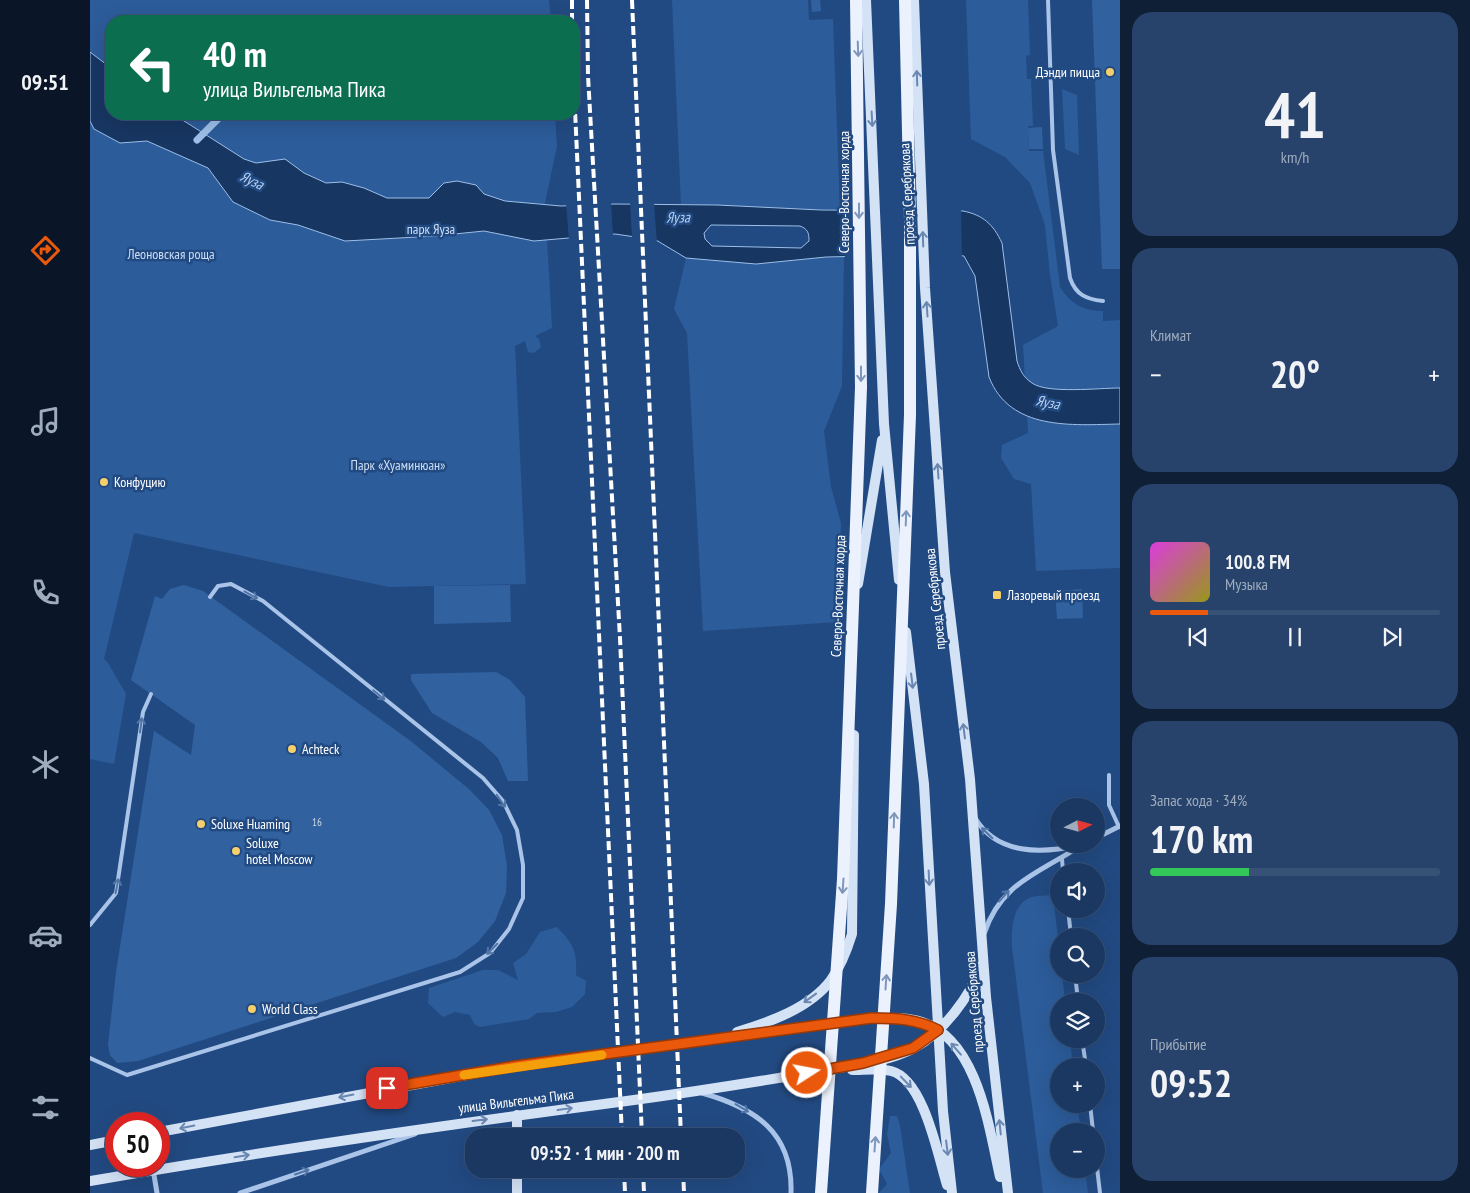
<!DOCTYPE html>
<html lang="ru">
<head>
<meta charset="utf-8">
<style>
	body { margin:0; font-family:"PT Sans Narrow",sans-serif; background:#27436b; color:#f1f3f6; height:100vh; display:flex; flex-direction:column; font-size:19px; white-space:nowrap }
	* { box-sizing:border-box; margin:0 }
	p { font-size:16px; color:#9facbe }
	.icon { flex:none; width:28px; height:28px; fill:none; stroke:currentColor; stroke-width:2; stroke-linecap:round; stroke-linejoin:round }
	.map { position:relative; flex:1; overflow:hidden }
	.drawer { display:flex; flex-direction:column; gap:12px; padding:12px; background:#0e1f36; width:350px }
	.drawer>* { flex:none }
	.hud { position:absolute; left:15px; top:15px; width:475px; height:105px; border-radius:20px; box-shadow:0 5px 20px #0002,0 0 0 1px #385277; background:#0b6e4f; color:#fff; overflow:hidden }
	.needle { width:32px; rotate:84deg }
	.buttons { position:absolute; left:960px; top:798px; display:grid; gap:10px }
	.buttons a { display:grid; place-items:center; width:55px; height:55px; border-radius:50%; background:#1a3862; box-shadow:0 5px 20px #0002,0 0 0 1px #385277; font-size:25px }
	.speed { position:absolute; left:15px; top:1112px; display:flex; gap:10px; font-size:25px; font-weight:700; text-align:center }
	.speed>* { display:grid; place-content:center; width:65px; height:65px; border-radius:50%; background:#1a3862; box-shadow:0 5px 20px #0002,0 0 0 1px #385277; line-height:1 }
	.speed .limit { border:8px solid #d22; background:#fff; color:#111 }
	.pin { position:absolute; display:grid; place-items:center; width:42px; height:42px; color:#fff; margin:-21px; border-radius:10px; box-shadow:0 2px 8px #0006 }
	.me { position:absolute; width:55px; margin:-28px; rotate:79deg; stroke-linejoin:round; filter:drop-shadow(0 0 4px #0008) }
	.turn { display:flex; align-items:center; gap:18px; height:105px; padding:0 15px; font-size:22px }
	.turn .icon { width:65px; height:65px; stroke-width:2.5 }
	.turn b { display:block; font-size:35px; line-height:42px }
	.big { font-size:38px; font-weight:800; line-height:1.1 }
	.drawer .widget { flex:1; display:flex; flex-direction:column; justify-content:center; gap:8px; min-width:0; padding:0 18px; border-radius:20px; background:#27436b }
	.drawer .dial { align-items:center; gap:0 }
	.dial b { font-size:65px; line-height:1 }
	.song { display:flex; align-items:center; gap:15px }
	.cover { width:60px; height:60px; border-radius:8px; background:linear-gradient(135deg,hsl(300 70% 55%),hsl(60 70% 35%)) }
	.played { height:5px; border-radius:2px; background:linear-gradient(90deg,#ea580c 20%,#385277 20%) }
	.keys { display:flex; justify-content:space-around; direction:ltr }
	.heat { display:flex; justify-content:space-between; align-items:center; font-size:28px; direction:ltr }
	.charge { height:8px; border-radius:4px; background:linear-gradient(90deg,#34c759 34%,#385277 0) }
	.trip { position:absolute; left:375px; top:1128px; width:280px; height:50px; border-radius:20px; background:#1a3862; box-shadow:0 5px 20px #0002,0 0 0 1px #385277; font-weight:800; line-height:50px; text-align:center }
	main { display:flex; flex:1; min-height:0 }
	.tab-bar { display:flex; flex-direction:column; width:90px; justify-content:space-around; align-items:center; background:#0a1627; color:#9facbe }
	.tab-bar .icon { width:35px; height:35px }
	.tab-bar .on { color:#ea580c }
	.tab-bar b { font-size:22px; color:#f1f3f6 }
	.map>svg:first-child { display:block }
</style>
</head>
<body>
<main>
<nav class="tab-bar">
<b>09:51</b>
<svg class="icon on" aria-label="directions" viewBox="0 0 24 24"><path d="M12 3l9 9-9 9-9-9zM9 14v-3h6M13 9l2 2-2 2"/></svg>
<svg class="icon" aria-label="music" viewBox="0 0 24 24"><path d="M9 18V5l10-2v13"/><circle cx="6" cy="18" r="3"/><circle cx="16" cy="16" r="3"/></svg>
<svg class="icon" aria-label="phone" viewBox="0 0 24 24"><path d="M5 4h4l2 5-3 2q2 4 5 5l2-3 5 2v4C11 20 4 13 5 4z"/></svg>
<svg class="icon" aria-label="climate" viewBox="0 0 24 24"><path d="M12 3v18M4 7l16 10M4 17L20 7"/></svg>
<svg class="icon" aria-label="car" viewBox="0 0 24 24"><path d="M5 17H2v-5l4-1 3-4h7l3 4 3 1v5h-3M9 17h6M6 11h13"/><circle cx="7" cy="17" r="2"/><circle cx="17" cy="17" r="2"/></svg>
<svg class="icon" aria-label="filters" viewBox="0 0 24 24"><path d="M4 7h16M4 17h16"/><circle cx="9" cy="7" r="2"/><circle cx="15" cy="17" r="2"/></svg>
</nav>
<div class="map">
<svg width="1030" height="1193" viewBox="0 0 1030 1193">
	<rect width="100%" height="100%" fill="#224a82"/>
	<path fill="#2c5c9a" d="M0,0H459L461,21H21V114H465L467,146L455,203L462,328L445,336L449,339L451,347L444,353L438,352L435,341L425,346L436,584L299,587L44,533L14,659L18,663L36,694L24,764L0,759Z
		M582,0H718L719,20L743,19L750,210L591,205Z
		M876,0H938L940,55L936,56L937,79H941L943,126H938L939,151H953L970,287C981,304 993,311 1013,311V321L1030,320V568L946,571L941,484L924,479L911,458L912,445L938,433L933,345L968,326L960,275L955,225L940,183L915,157L881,139Z
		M972,89L987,95L989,155L975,149Z
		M754,257L752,386L734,431L741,487L751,523L748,622L613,631L597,333L584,309L596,258L666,264L709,258Z
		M963,895L969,947V974H972L975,1001H969V1039H980L983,1066H969V1104H987L991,1131H969V1169H995L998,1193H953L922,947C921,930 922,903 942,897C948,895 956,896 963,895Z
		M467,927C484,945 487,950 486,975L496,981L495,994L482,1007L466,1012L447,1013L439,1019L390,1027L384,1024L380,1015L365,1012L353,1017L338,1003L339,988L393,970H408L428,980L423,963L436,954L450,932Z
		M800,1116H807L810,1126L820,1193H789L797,1184L789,1169L801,1153L797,1134Z"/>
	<path fill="#173662" stroke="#9dbfe9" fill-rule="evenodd" d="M0,52L21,68V114H83L154,159L166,163L195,159L214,173L236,183L252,182L274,188L297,198H339L354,183L367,181L386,185L394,194L415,201L471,206L525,204L627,205L731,210L873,211C893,215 903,224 912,243L927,361C930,370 933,377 942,383C957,394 1009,388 1030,388V424C982,425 920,431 899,377L885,276L874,256L859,254L736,257L666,264L596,258L566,240L525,234L444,241L394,231L345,236L255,241L208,225L180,220L143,202L118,168L57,141L30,143L4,129L0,121ZM621,225L710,226C718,229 719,233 719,241L711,248L622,246L615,239L614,233Z"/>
	<path fill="#224a82" d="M521,201L523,236L479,241L476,203Z
		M540,202H564L567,244L542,238Z
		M753,208L871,209L872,259L859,256L755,259Z"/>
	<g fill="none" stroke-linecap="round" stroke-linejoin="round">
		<path stroke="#9dbfe9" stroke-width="7" d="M107,140L133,114"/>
	</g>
	<path fill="#32619f" d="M721,0H730L731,11L722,12Z
		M1002,0H1030V269H1012Z
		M952,127L953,149H939L938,128Z
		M94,585L113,591L322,742L380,790L399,810L412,835L417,866L416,893L405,921L388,942L366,958L48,1061L27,1063L20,1055L18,1045L26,972L64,731L101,755L105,725L41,680L65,596L72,599L80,589Z
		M420,585L421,622L344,624V586Z
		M992,589L993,618L967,619L965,591Z
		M406,672L420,680L435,697L438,781H418L408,758L391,742L342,713L321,680V674Z"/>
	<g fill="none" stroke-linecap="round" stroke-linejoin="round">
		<path stroke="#a9c4e8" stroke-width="4" d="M958,0L963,150L980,278C986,295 996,299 1013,301
			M1019,775V805L1029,827
			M972,859L973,871
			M978,909L981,936
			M0,925L26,893L53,712L61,694
			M985,974L988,1001
			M992,1039L996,1066
			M0,1058L37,1075L370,972L400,953L419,929L433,898V865L427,830L413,801L393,778L173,601L141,584L128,586L120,597
			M1000,1104L1003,1131
			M1006,1159L1010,1193"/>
		<path stroke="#a9c4e8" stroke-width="5" d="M885,818C907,855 952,854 989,845
			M1006,838L1030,826
			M894,934C911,881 951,873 993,844
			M612,1093C665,1108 703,1132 701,1193
			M63,1169L67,1193
			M150,1193L325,1134"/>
		<path stroke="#d4e2f6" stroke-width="10" d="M776,0L794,424L809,580
			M824,0L835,288L855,572L880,779L896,997L918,1193
			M768,584L792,440
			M816,632L834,784L853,1111L862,1193
			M647,1032C680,1022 720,1008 741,980C751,966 757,950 762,934L764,735
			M762,1070C774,1070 789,1068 801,1071C834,1079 848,1156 857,1185
			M427,1115V1136
			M69,1132L425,1066L782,1018C799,1018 816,1017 832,1022C888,1040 899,1128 910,1177
			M0,1145L26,1140
			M427,1169V1193
			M0,1181C181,1150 362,1124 544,1100C609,1091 672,1081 736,1070C764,1065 798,1062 824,1048C854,1032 880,996 892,965"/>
		<path stroke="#fff" stroke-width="4" stroke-dasharray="9 4" stroke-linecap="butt" d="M482,0V21
			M497,0L498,76L530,638L552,1136
			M542,0L591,1136
			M484,88L532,1136
			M534,1169L535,1193
			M553,1169L554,1193
			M593,1169L594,1193"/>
		<path stroke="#ecf2fd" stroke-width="12" d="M731,1193L753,879L771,387L766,0
			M782,1193L801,904L820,415V220L815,0"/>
	</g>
	<defs><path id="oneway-shaft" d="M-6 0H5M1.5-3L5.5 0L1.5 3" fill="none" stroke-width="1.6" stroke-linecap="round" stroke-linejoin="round" transform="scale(1.25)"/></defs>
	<g stroke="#7d96b9">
		<use href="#oneway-shaft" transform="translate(768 49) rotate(88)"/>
		<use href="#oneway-shaft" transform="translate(769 211) rotate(90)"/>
		<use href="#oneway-shaft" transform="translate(771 374) rotate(90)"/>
		<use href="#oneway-shaft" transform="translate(816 518) rotate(-88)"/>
		<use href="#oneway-shaft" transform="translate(804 820) rotate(-88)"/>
		<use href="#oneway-shaft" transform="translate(753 886) rotate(94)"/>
		<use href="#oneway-shaft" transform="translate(796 982) rotate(-86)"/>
		<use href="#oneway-shaft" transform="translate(785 1144) rotate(-86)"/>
	</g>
	<g stroke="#6987b0">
		<use href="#oneway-shaft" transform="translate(827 78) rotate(-92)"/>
		<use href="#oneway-shaft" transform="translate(782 119) rotate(87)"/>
		<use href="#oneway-shaft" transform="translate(833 239) rotate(-92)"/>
		<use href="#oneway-shaft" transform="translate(837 309) rotate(-94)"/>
		<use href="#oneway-shaft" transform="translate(848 471) rotate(-94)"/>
		<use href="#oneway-shaft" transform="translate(822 681) rotate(83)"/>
		<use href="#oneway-shaft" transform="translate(874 731) rotate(-97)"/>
		<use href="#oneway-shaft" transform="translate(839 878) rotate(87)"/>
		<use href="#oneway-shaft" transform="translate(720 998) rotate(144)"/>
		<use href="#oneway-shaft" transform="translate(866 1049) rotate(-131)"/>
		<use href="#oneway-shaft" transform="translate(816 1082) rotate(46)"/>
		<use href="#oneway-shaft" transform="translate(256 1096) rotate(169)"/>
		<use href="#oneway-shaft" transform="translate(475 1109) rotate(-8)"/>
		<use href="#oneway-shaft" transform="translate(390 1120) rotate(-7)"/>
		<use href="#oneway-shaft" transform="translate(97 1127) rotate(169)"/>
		<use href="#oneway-shaft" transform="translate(910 1127) rotate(-96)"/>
		<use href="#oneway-shaft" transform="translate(857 1148) rotate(83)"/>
		<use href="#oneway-shaft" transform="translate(152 1156) rotate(-9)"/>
	</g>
	<g stroke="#5175a6">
		<use href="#oneway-shaft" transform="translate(161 595) rotate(29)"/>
		<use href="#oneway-shaft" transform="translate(289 695) rotate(39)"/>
		<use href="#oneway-shaft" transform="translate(51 725) rotate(-82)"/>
		<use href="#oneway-shaft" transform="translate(411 801) rotate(55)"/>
		<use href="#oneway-shaft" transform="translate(897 833) rotate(-136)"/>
		<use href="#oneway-shaft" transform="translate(27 886) rotate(-79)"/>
		<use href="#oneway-shaft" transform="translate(914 896) rotate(-48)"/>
		<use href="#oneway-shaft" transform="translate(402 949) rotate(135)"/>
		<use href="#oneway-shaft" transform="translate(652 1108) rotate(31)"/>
		<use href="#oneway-shaft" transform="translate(212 1172) rotate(-19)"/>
	</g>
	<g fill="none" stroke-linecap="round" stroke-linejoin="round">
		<g stroke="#983908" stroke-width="12">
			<path id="route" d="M297,1088L425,1066L782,1018C806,1018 826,1019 848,1030L823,1048L773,1063L717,1073"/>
		</g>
		<use href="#route" stroke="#ea580c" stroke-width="9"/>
		<path stroke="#f59e0b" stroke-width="9" d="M374,1075L512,1055"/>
	</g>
	<g fill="#f4cf6b" stroke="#224a82" stroke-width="2">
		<circle cx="1020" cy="72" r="5"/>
		<circle cx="14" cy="482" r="5"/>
		<rect x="902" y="590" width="10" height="10" rx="2.5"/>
		<circle cx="202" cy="749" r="5"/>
		<circle cx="111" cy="824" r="5"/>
		<circle cx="146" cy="851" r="5"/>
		<circle cx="162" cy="1009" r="5"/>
	</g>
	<g text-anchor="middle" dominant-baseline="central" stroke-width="5" stroke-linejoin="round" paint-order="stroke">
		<g font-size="11" fill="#ccd8e7">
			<text x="227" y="822">16</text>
		</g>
		<g font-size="14" fill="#fff" stroke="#224a82" text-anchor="start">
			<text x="1010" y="72" text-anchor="end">Дэнди пицца</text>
			<text x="24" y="482">Конфуцию</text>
			<text x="917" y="595">Лазоревый проезд</text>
			<text x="212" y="749">Achteck</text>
			<text x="121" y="824">Soluxe Huaming</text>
			<text x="156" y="843">Soluxe<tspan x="156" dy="16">hotel Moscow</tspan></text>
			<text x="172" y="1009">World Class</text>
		</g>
		<g font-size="14" fill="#fff" stroke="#224a82">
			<text transform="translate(754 192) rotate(-90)">Северо-Восточная хорда</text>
			<text transform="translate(817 194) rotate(-93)">проезд Серебрякова</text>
			<text transform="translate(748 596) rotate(-88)">Северо-Восточная хорда</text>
			<text transform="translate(845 599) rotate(-96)">проезд Серебрякова</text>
			<text transform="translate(884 1002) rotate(-95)">проезд Серебрякова</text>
			<text transform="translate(426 1101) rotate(-7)">улица Вильгельма Пика</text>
		</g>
		<g font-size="14" fill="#cddff6" stroke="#224a82">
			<text x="341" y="229">парк Яуза</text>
			<text x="81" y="254">Леоновская роща</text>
			<text x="308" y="465">Парк «Хуаминюан»</text>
		</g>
		<g font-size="15" font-style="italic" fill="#b5ceef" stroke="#224a82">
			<text transform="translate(162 180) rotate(25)">Яуза</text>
			<text transform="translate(588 217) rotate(-1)">Яуза</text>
			<text transform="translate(958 402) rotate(11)">Яуза</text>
		</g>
	</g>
</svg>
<div class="buttons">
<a><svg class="needle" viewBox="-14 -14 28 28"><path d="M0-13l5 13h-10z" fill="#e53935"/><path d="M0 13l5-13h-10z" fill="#9facbe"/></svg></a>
<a><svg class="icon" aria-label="sound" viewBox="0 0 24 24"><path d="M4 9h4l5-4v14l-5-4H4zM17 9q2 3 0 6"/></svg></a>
<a><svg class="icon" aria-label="search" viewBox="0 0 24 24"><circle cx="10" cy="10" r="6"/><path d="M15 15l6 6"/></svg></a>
<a><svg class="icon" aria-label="layers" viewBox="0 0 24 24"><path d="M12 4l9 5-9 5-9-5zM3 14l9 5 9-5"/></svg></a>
<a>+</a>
<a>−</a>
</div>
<div class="speed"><div class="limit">50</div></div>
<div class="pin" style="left:297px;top:1088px;background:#d93025"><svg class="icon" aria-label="arrive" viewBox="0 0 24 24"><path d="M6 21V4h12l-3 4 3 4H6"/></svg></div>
<svg class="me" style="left:717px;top:1073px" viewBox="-20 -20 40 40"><circle r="17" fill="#ea580c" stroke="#fff" stroke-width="3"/><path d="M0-11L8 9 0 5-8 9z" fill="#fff"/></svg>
<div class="trip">09:52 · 1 мин · 200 m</div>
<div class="hud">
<div class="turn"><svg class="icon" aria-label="left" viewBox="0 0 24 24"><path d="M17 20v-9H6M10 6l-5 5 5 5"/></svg><div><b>40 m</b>улица Вильгельма Пика</div></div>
</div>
</div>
<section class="drawer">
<div class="widget dial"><b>41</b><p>km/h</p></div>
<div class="widget"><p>Климат</p>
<div class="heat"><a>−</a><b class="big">20°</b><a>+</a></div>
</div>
<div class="widget">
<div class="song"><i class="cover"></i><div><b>100.8 FM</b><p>Музыка</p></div></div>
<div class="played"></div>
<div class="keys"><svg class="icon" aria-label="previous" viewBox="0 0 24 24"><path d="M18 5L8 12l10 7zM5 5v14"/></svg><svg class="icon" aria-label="pause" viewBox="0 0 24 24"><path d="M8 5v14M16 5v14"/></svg><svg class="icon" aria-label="next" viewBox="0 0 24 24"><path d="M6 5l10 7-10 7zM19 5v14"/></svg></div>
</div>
<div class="widget"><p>Запас хода · 34%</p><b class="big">170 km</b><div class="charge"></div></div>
<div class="widget"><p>Прибытие</p><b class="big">09:52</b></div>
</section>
</main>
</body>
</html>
